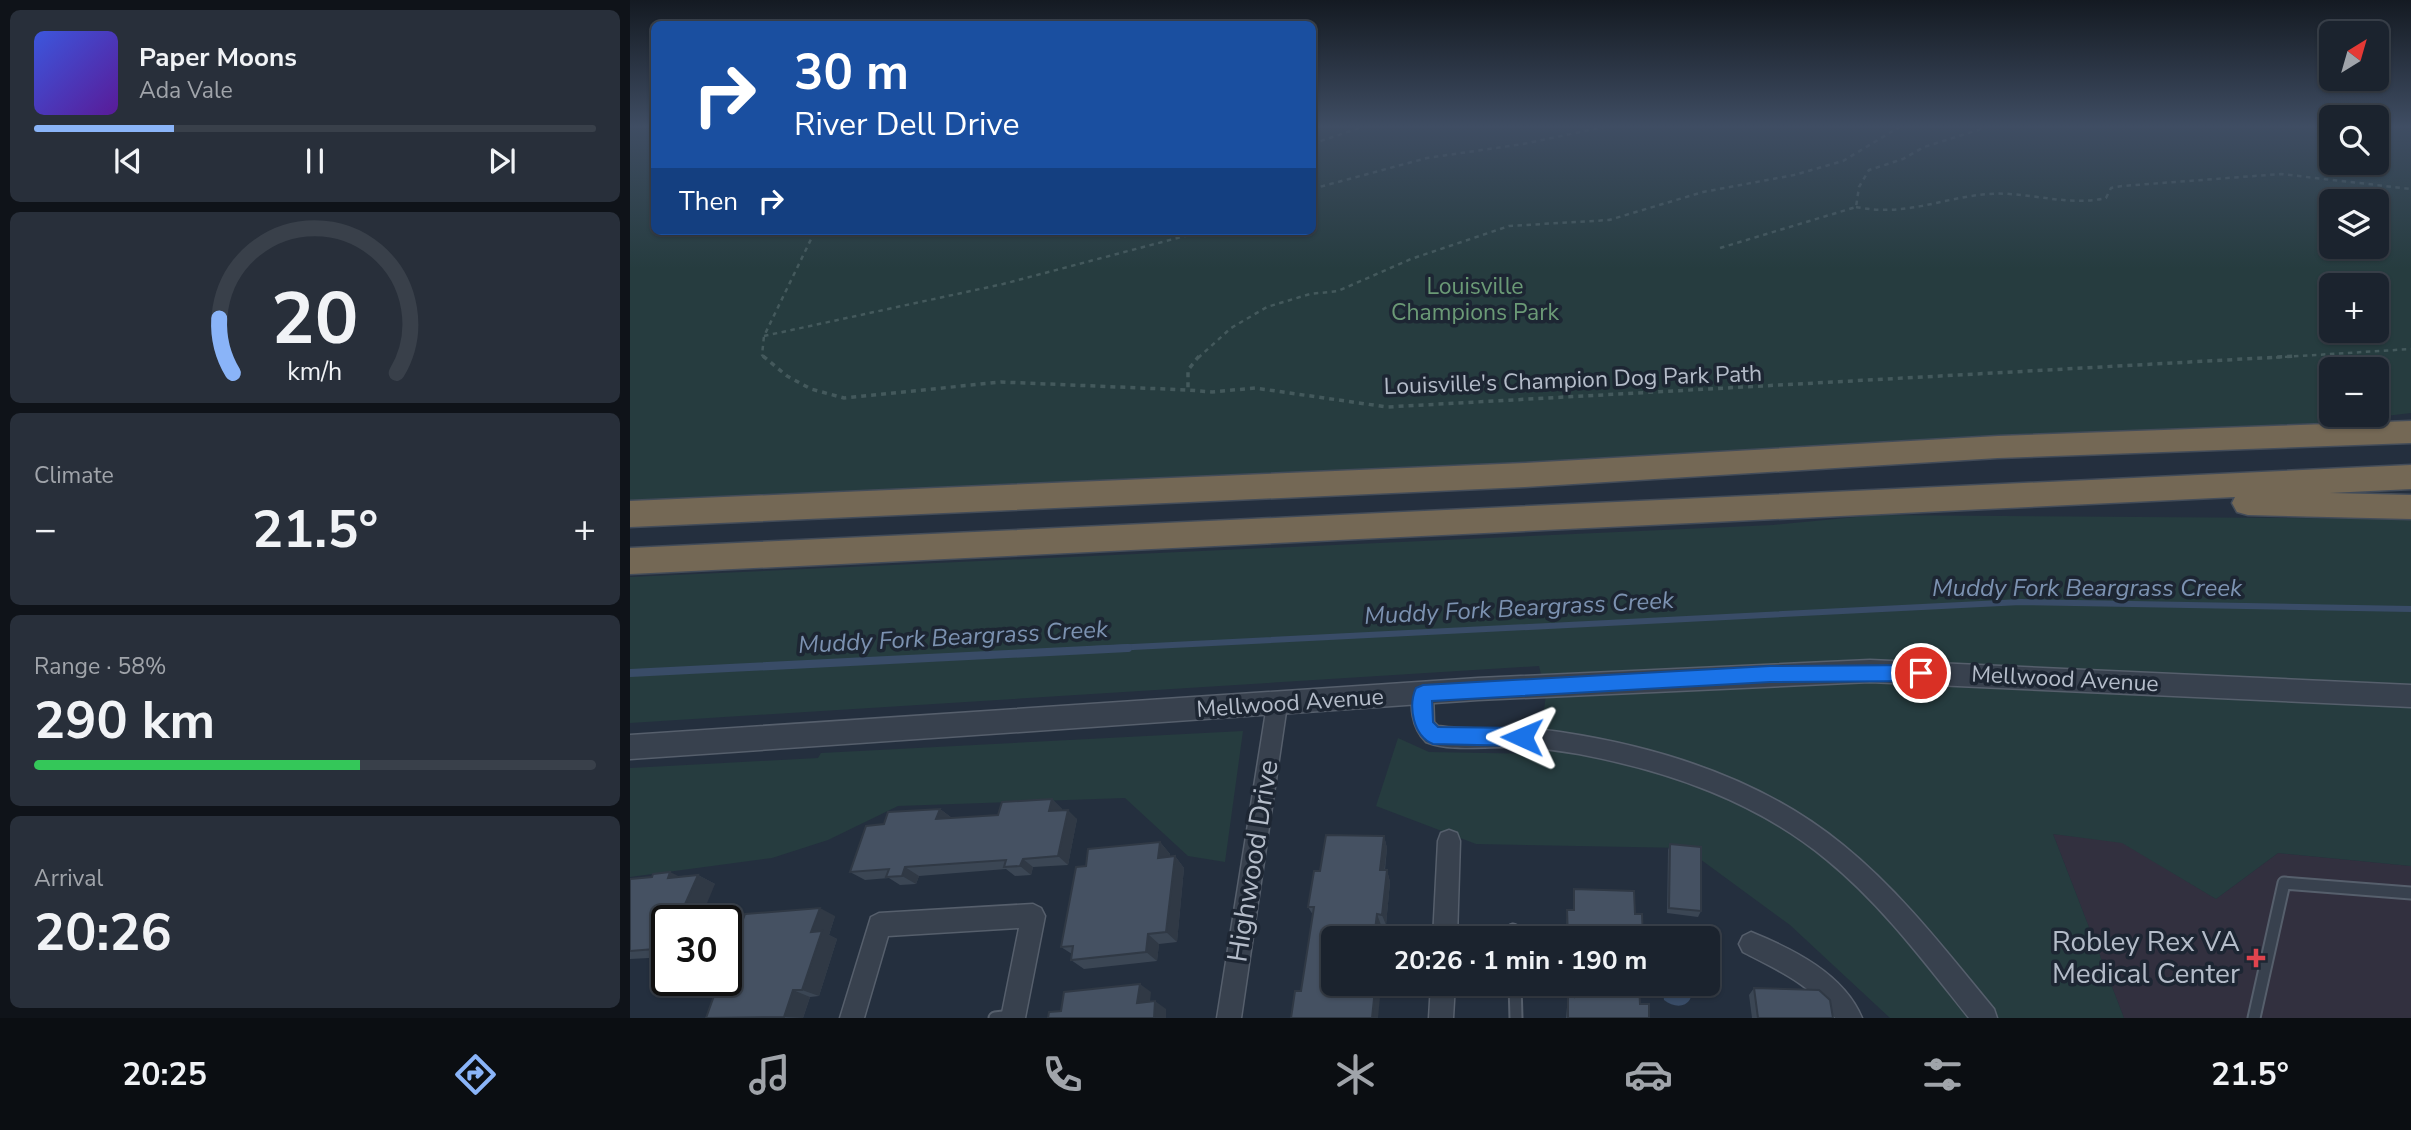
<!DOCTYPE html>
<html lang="en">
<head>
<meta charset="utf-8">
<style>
	body { margin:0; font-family:"Nunito Sans",sans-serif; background:#282f3a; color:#f1f3f6; height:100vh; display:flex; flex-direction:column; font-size:26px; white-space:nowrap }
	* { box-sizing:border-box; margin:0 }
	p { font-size:23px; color:#a0a4aa }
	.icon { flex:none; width:38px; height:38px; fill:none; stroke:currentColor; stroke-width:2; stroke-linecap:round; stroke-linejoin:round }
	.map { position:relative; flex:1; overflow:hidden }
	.drawer { display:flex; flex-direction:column; gap:10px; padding:10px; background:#0f1319; width:630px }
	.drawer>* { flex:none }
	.guide { position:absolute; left:21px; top:21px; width:665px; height:214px; border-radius:10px; box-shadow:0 2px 5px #0004,0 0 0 2px #39404a; background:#1a4fa0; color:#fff; overflow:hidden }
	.needle { width:46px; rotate:37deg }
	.tools { position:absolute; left:1689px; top:21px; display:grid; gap:14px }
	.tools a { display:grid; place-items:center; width:70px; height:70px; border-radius:10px; background:#1b232e; box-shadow:0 2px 5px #0004,0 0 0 2px #39404a; font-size:35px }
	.speed { position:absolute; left:21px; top:905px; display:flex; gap:14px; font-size:35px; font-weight:700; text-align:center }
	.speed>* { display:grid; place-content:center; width:91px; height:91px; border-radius:50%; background:#1b232e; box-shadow:0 2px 5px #0004,0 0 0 2px #39404a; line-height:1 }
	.speed .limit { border:4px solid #111; border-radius:10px; background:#fff; color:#111 }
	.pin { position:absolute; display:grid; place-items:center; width:60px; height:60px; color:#fff; margin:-30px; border:4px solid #fff; border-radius:50%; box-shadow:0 2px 7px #0007 }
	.me { position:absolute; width:77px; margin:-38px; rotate:271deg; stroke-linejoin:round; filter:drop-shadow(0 0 5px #0008) }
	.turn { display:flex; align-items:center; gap:24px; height:147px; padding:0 28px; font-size:32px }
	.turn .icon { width:91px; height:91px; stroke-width:2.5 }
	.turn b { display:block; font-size:49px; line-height:60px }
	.then { display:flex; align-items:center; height:66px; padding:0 28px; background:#0003; gap:14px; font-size:26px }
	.big { font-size:52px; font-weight:700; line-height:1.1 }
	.drawer .widget { flex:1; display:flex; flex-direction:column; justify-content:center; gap:10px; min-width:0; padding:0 24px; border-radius:10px; background:#282f3a }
	.drawer .dial { align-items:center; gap:0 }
	.dial svg { height:182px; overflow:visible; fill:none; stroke:#39404a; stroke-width:7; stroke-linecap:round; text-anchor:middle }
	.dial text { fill:#f1f3f6; stroke:none }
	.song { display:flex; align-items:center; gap:21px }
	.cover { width:84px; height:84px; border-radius:10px; background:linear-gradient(135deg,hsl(230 70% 55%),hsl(270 70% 35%)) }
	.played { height:7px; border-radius:4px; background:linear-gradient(90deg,#8ab4f8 25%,#39404a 25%) }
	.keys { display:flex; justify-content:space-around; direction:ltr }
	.heat { display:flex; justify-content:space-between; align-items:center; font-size:38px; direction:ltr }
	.charge { height:10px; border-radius:5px; background:linear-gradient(90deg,#34c759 58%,#39404a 0) }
	.trip { position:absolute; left:691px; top:926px; width:399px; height:70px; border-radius:10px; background:#1b232e; box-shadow:0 2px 5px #0004,0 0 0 2px #39404a; font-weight:700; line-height:70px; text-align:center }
	.dock { display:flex; height:112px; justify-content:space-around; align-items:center; background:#0b0e12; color:#a0a4aa }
	.dock .icon { width:49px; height:49px }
	.dock .on { color:#8ab4f8 }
	.dock b { font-size:32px; color:#f1f3f6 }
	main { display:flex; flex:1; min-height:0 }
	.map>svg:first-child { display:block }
</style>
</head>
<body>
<main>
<section class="drawer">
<div class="widget">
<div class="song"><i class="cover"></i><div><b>Paper Moons</b><p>Ada Vale</p></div></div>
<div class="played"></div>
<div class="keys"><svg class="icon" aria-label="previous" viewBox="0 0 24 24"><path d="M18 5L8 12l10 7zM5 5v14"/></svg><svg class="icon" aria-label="pause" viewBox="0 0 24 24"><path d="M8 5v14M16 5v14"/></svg><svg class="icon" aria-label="next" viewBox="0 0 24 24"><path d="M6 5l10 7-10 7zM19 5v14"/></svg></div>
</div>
<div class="widget dial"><svg viewBox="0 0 100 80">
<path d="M14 69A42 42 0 1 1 86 69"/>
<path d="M14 69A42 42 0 0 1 8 45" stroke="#8ab4f8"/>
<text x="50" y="56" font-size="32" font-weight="700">20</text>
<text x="50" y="72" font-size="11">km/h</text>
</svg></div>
<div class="widget"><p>Climate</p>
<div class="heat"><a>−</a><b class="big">21.5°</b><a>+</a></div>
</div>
<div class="widget"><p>Range · 58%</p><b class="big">290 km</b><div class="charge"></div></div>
<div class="widget"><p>Arrival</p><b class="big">20:26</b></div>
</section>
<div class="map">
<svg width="1781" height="1018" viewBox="0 0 1781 1018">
	<rect width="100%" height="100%" fill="#242f3e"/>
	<path fill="#32303f" d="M1423,834L1492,842L1586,899L1648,853L1781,866V1018H1494Z"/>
	<path fill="#263c3f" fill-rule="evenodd" d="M0,126H24V231H682L683,126H1701V163H1746L1747,126H1781V413L1705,422L496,492L0,507ZM1701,201H1746V247H1701ZM1701,285H1746V331H1701ZM1701,369H1746V415H1701Z
		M1247,515L1781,519V866L1648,853L1586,899L1492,843L1423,834L1494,1018H1260L1160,925L1055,848L846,844L746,806L768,738L799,752L908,754L916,695L909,666L0,723V577L1143,525Z
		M613,731L595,862L558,856L495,798L268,806L198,840L142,858L0,877V768L188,758L191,753Z"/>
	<path fill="#394c67" d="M1032,984H1060C1067,1004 1049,1012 1034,1000Z"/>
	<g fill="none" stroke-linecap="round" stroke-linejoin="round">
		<path stroke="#394c67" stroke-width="6" d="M463,649L1391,602L1781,609"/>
		<path stroke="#394c67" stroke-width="8" d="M0,673L498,648"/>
		<g stroke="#565f6c" stroke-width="15">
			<path id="service" d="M883,930L884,938
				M885,984L886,1018
				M365,1018L381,1016
				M1624,1018L1654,883L1781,893"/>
		</g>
		<g stroke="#565f6c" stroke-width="3">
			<path id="minor" d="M793,684L800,687L803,693L804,722L808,726C849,732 889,725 930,732C1030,747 1134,780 1213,845C1271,892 1317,952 1364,1009L1367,1018H1339C1295,963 1252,905 1197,860C1126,801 1038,771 949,754C926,750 904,747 880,747C853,746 822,752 796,742C782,728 778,704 786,687Z
				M647,696L654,698L657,705L611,1018H587L637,705L640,698Z
				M819,830L827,833L830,841L827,938H803L808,841L811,833Z
				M403,904L411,908L415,916L395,1018H371L389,928L258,936L234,1018H210L241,917L249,913Z
				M1121,932C1163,949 1214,974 1232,1018H1205C1184,986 1146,969 1113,952L1109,944L1113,936Z
				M801,984H825L823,1018H799Z"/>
		</g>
		<g stroke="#565f6c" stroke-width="3">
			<path id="tertiary" d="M1240,660L1781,685V707L1240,682L848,700L0,759V735L848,678Z"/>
		</g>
		<g stroke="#434c59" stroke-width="3">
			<path id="motorway" d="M1781,421V443L1368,458L895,487L0,527V501L895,463L1368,436Z
				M1781,465V489L1700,493L1781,495V519L1618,515L1607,512L1602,503L1605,497L0,574V548Z"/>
		</g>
		<path stroke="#44595c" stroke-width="2.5" stroke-dasharray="4.5 4.5" stroke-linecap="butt" d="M682,144L735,126
			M682,189L797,158L893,144L979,126
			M1226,207C1276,217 1310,198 1358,194C1398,191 1436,207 1476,198L1481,188L1492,186L1651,174L1781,189
			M1090,248L1226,207L1229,187L1239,170L1273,159L1294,147L1361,126
			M134,336L373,284L574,231
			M135,358L132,355L134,336L185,231
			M568,358L601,328L637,307L680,294L708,291L781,259L879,226L979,220L1073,192L1164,175L1213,161L1271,126
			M1637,358L1781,349"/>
		<path stroke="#44595c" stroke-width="3.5" stroke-dasharray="5 5" stroke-linecap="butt" d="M133,356L157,376L181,389L214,398L371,382L558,390
			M569,356L558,370V390L582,392L625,388L757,407L1667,356"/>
		<use href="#service" stroke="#38414e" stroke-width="11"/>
		<use href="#minor" fill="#38414e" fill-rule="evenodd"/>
		<use href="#tertiary" fill="#38414e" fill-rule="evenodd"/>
		<use href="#motorway" fill="#746855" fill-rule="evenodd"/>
	</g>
	<path fill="#3b4654" d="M422,799L432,809L431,810L447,819L438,865L403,867L401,875L385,876L376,869L289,876L286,884L270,885L259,878L235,880L220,872L254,824L310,809L322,818L368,815Z
		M754,836L757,848L755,870H757L760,882L756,925H751L749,938H704V984H744L743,989H745L750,997L671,991L683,915L678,907L690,871Z
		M530,842L540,854V857L545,856L554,868L547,942L529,944L527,961L454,969L441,960L442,954L431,947L456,866Z
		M1040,844L1071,911L1068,917L1037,913L1038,850Z
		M68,875L85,884L37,920V957L0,959V879Z
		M944,889L1005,914L1013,938H936L937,910H943Z
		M205,916L199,935L207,939L189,996L180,997L173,1018H76L84,997L75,994Z
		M943,984H1009L1010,1004L1019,1018H936L938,996H943Z
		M1124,988L1203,1018H1122L1119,995Z"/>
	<path fill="#303945" d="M422,799L432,809L429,821L419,811Z
		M310,809L322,818L306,819Z
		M438,810L447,819L438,865L428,856Z
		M754,836L757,848L753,881L750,870Z
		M530,842L540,854L538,869L528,858Z
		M545,856L554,868L547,942L536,932Z
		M393,859L403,867L401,875L390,866Z
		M275,867L289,876L286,884L272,876Z
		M757,870L760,882L756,925L752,915Z
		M40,872L59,881L38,878Z
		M68,875L85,884L70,920H48Z
		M190,908L205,916L199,935L207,939L189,996L172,990L181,932Z
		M747,914L751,925L749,938H744Z
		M518,934L529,944L527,961L516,952Z
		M510,984L521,992L519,1011L507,1003Z
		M738,984H744L742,997L738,988Z
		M745,989L750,997L748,1018H742Z
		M163,990L180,997L173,1018L154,1017Z
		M525,1001L536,1009V1018H524Z"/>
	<path fill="#455162" stroke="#303945" stroke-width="2" d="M422,799L419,811L438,810L428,856L393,859L390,866L374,867L376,860L275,867L272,876L256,877L259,869L220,872L236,826L254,824L258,812L310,809L306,819L368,815L372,802Z
		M696,835L754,836L750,870H757L752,915L747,914L744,938H704V984H738V988L745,989L742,1018H661L665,991H671L684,907H678L684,871H690Z
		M530,842L528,858L545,856L536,932L518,934L516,952L441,960L443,946L431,947L446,867L456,866L458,849Z
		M1040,844L1071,847V911L1039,908Z
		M40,872L38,878L68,875L48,920H37V948L0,951V879L22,877L23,874Z
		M944,889L1004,891L1005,914H1012L1013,938H938L937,910H944Z
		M190,908L181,932L192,931L172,990H163L154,1017L76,1018L85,993L75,994L81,980H96V947H103L115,914Z
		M510,984L507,1003L525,1001L524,1018H418L419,1012L431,1011L434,992Z
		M944,984H1009L1010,1004H1019V1018H938V996L944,997Z
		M1124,988L1189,990L1200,1000L1203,1018H1128Z"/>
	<linearGradient id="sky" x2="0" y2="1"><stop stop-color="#141a22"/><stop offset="0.47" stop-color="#3f4d63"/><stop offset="1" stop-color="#3f4d63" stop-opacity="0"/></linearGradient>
	<rect width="1781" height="269" fill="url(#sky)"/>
	<path fill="#1a73e8" stroke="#114b97" stroke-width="2" d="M1291,665L1297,667L1300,673L1297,678L1291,681L1140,682L802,701L803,722L808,727L892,728L899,731L902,737L899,743L892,746L803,744C783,736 778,706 786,688L793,685L1140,666Z"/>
	<path fill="#e0444e" stroke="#1d2633" stroke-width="2.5" d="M1622.5 947.5h7v7h7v7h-7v7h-7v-7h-7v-7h7z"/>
	<g text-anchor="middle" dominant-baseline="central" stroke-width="7" stroke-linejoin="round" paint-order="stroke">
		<g font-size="23" fill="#6b9a76" stroke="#1d2633">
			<text x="845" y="286">Louisville<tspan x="845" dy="26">Champions Park</tspan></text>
		</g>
		<g font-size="23" fill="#b4bcc9" stroke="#1d2633">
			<text transform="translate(943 380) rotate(-2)">Louisville's Champion Dog Park Path</text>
			<text transform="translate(1435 679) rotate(3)">Mellwood Avenue</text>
			<text transform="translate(660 703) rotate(-4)">Mellwood Avenue</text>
		</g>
		<g font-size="24" font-style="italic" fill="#7c92b1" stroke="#1d2633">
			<text x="1457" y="588">Muddy Fork Beargrass Creek</text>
			<text transform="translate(889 608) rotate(-3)">Muddy Fork Beargrass Creek</text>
			<text transform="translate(323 637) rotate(-3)">Muddy Fork Beargrass Creek</text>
		</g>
		<g font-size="28" fill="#b4bcc9" stroke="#1d2633">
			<text transform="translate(623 861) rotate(-81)">Highwood Drive</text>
		</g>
		<g font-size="28" fill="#b4bcc9" stroke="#1d2633" text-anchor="end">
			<text x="1610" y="942">Robley Rex VA<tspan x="1610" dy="32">Medical Center</tspan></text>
		</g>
	</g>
</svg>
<div class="tools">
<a><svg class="needle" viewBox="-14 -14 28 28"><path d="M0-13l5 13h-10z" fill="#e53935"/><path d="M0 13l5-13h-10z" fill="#a0a4aa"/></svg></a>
<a><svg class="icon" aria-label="search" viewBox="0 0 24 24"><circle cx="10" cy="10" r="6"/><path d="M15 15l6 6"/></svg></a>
<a><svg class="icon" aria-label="layers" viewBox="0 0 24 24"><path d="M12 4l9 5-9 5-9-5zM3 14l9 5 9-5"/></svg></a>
<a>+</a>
<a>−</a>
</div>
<div class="speed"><div class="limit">30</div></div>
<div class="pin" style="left:1291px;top:673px;background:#d93025"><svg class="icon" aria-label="arrive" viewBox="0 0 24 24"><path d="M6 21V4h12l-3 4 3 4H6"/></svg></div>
<svg class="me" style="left:892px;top:737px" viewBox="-20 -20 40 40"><path d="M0-17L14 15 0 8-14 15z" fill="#1a73e8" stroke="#fff" stroke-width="4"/></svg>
<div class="trip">20:26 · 1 min · 190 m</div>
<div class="guide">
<div class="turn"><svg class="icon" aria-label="right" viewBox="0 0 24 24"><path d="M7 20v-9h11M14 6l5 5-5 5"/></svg><div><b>30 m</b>River Dell Drive</div></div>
<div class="then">Then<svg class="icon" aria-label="right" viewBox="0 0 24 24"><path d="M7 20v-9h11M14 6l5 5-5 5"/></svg></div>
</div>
</div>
</main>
<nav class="dock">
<b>20:25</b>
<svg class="icon on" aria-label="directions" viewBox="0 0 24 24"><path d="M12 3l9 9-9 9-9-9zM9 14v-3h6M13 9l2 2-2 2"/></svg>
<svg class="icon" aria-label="music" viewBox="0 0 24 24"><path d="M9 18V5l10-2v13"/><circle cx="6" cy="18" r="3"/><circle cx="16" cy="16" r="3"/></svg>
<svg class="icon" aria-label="phone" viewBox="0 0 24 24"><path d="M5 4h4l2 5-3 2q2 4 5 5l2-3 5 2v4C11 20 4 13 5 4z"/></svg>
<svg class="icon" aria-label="climate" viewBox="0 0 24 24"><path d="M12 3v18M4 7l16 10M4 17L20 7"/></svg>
<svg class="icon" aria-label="car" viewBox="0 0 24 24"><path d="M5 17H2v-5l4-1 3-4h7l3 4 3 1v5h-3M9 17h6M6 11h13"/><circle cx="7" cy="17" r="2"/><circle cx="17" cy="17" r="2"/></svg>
<svg class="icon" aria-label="filters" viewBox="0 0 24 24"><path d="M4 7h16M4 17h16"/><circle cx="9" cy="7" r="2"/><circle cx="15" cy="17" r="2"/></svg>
<b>21.5°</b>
</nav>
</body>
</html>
